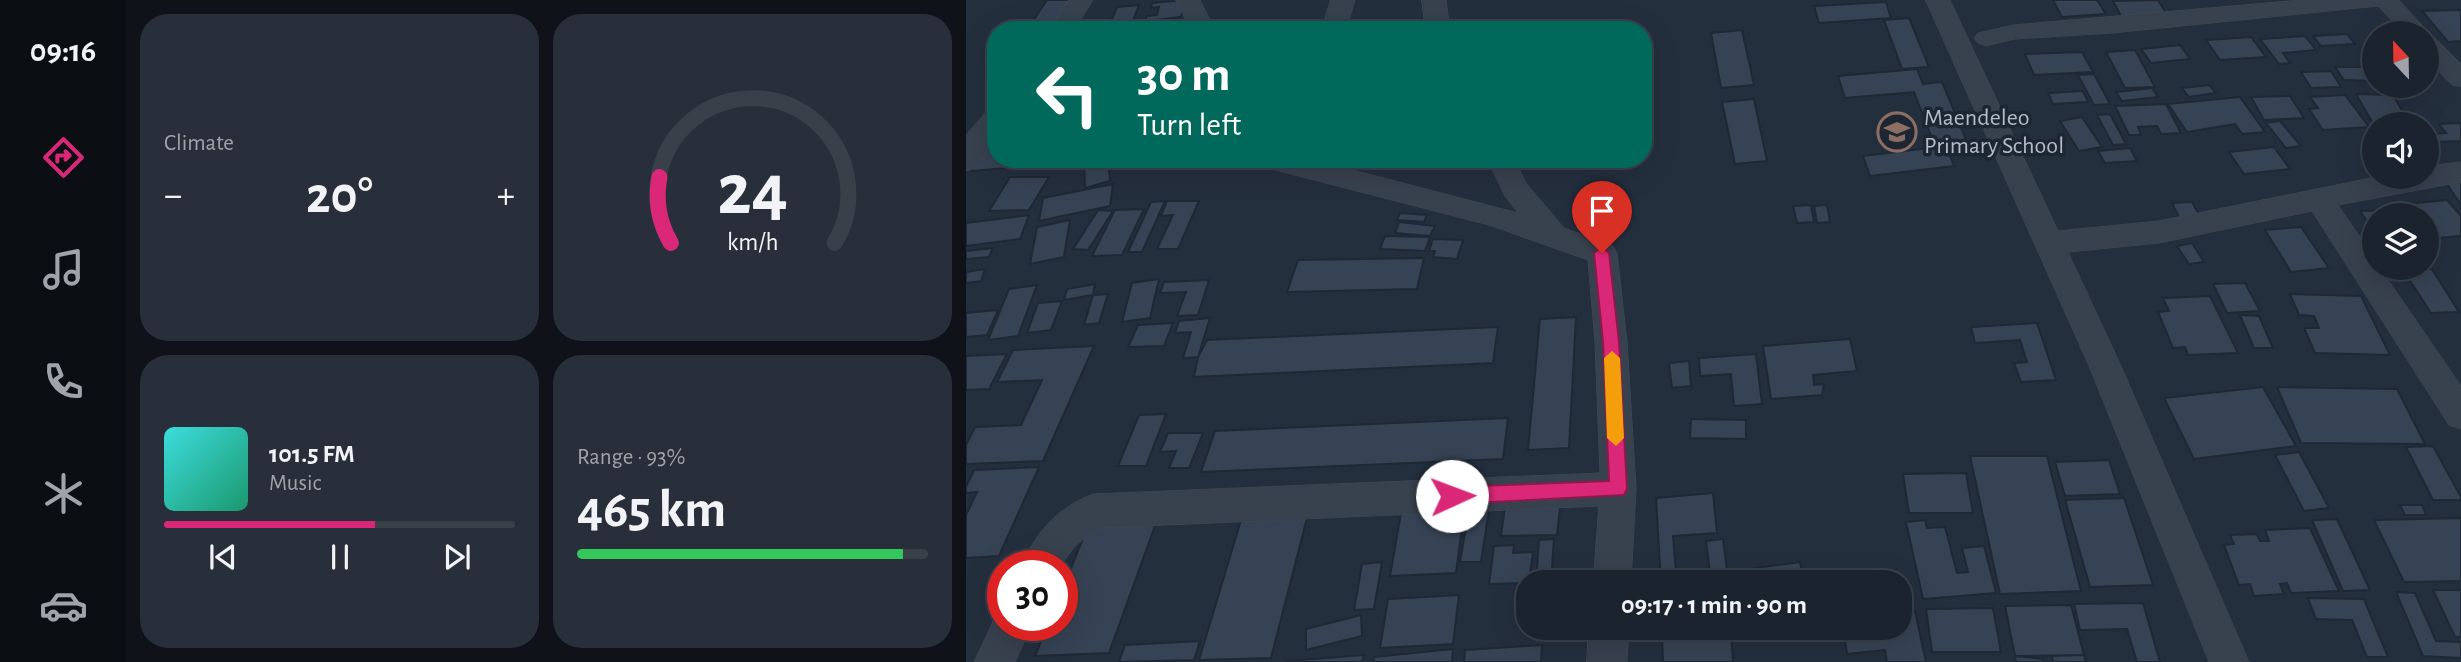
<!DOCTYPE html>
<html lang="en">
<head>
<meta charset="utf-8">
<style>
	body { margin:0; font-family:"Alegreya Sans",sans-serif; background:#282f3a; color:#f1f3f6; height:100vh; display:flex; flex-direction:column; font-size:26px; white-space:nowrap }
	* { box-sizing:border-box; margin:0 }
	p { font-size:23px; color:#a0a4aa }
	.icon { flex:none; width:38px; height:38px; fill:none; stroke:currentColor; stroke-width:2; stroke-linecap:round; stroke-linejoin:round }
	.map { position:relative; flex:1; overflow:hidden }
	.details { display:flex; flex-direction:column; gap:14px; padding:14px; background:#0f1319; width:840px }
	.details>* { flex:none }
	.banner { position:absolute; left:21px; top:21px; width:665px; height:147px; border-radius:28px; box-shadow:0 7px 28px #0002,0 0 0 2px #39404a; background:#00695c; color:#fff; overflow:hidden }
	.needle { width:46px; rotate:338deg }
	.buttons { position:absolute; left:1396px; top:21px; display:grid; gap:14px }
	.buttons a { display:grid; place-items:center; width:77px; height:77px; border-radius:50%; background:#1b232e; box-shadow:0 7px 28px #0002,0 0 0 2px #39404a; font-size:35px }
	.speed { position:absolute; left:21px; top:550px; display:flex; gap:14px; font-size:35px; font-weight:700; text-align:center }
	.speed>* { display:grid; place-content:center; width:91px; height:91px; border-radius:50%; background:#1b232e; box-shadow:0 7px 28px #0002,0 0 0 2px #39404a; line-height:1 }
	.speed .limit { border:10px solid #d22; background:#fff; color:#111 }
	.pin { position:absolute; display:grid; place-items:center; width:60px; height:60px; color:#fff; margin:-72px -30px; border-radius:50% 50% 50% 0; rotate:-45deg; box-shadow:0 0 7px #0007 }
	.pin .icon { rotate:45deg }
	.me { position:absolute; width:77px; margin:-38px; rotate:88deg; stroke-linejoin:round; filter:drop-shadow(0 0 5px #0008) }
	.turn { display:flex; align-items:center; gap:24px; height:147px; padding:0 35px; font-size:32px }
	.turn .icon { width:91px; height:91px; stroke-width:2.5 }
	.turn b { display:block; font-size:49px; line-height:60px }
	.big { font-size:52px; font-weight:600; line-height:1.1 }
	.details .card { flex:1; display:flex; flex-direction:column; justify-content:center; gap:10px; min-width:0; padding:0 24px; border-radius:28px; background:#282f3a }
	.details .dial { align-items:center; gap:0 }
	.dial svg { height:182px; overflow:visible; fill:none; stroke:#39404a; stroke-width:7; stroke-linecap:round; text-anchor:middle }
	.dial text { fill:#f1f3f6; stroke:none }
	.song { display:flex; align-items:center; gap:21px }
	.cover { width:84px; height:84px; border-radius:10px; background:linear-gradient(135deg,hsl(180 70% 55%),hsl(160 70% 35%)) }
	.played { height:7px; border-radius:4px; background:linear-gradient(90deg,#db2777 60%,#39404a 60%) }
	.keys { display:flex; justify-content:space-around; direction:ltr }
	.heat { display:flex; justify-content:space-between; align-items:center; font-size:38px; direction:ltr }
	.charge { height:10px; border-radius:5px; background:linear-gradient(90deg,#34c759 93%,#39404a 0) }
	.details .tiles { flex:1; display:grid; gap:14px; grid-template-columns:repeat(2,1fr) }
	.trip { position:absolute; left:550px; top:570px; width:396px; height:70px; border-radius:28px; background:#1b232e; box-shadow:0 7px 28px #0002,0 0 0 2px #39404a; font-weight:600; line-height:70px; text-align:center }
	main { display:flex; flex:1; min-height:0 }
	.tabs { display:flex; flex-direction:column; width:126px; justify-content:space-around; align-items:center; background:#0b0e12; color:#a0a4aa }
	.tabs .icon { width:49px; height:49px }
	.tabs .current { color:#db2777 }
	.tabs b { font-size:32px; color:#f1f3f6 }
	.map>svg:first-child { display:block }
</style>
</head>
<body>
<main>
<nav class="tabs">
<b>09:16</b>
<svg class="icon current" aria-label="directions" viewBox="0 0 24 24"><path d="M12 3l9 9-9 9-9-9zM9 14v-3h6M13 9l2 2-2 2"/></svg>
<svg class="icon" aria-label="music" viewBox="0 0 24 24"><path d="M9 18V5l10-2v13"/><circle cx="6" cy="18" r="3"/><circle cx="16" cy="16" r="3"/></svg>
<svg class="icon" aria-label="phone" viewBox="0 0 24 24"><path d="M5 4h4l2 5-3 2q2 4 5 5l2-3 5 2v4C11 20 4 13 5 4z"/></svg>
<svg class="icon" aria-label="climate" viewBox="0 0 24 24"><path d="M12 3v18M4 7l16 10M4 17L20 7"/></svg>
<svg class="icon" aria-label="car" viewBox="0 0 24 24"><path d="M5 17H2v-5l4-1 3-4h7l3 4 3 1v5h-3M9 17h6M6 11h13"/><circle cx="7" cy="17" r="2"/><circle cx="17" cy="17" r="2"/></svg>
</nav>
<section class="details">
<div class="tiles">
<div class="card"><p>Climate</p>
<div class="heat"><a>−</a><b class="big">20°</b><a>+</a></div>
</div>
<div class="card dial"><svg viewBox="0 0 100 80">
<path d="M14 69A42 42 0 1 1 86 69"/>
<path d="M14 69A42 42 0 0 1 9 40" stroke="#db2777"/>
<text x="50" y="56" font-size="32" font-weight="700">24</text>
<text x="50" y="72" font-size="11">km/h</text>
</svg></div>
<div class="card">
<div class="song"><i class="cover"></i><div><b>101.5 FM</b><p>Music</p></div></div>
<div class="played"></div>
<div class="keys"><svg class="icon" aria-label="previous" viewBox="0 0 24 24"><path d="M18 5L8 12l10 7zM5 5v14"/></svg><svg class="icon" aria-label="pause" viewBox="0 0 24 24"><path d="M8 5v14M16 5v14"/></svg><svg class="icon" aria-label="next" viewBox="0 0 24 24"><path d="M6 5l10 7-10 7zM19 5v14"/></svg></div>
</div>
<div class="card"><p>Range · 93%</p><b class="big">465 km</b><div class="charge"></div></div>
</div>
</section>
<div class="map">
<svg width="1495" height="662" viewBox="0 0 1495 662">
	<rect width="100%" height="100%" fill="#242f3e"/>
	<path fill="#364354" stroke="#1f2835" stroke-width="2" d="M81,0H112L95,30H61Z
		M219,0L215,17L179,21L181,16L191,15L193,7L185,8L186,3Z
		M1087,0H1131L1140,14L1096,17Z
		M1192,0L1202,16L1156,18L1147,1Z
		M920,2L925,18L853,23L848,6Z
		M173,5L166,23L144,24L151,7Z
		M1495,10V41L1482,42L1456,11Z
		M943,18L963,67L936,69L918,20Z
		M315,21L316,30H298L297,25Z
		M776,30L788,85L755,88L745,33Z
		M1381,34L1389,44L1355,46L1347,36Z
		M1339,36L1350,50L1317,53L1324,63L1313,64L1294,39Z
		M1285,37L1300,57L1254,60L1240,40Z
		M1214,45L1224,59L1185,63L1175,49Z
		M1169,50L1189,87L1159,88L1140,52Z
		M1116,52L1127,72L1068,75L1059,54Z
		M1369,67H1406L1409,81L1378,80Z
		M951,69L957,84L976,82L1002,144L969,146L948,92L879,98L872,76Z
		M1365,71L1375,87L1345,88L1335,72Z
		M1128,74L1144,104L1128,105L1112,75Z
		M1243,85L1250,93L1223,97L1216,88Z
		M1186,88L1192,97L1156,101L1150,92Z
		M1117,91L1122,102L1087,104L1082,93Z
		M1390,94L1427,95L1444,124H1409V127Z
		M1379,95L1403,127L1357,130L1343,109L1352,108L1344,97Z
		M1324,96L1338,118L1298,120L1285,97Z
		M1274,97L1299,132L1276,134L1269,124L1221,132L1202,104Z
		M788,99L801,161L769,164L756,102Z
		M1200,104L1215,133L1195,134L1191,126L1172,127L1175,135H1163L1149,106Z
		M1144,114L1160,144L1147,145L1131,115Z
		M1116,117L1136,147L1113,151L1094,121Z
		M1314,121L1335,146L1320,148L1300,123Z
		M1495,123V141L1473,142L1466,134L1480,133L1473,124Z
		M30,139V159H87L85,164L5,171L21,140Z
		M980,146L988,166L904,176L897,156Z
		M1308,147L1324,169L1278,174L1263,152Z
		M1164,148L1171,161L1139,163L1132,151Z
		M127,159H142L144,181L119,188L118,162Z
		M44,177H83L63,210L23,211Z
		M1477,178H1495V205Z
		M147,184L144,206L73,221L77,198Z
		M1481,200L1495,216V236L1461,239V215H1437L1429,205Z
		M199,201L176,252H162L185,202Z
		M201,201H233L212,249H191L207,215L195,216Z
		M1226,202L1235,218L1214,219L1206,203Z
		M845,205L848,222L831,223L827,206Z
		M861,205L864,222L851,223L848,206Z
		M178,209L156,255L126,256L149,210Z
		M132,210L147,211L122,250L107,249Z
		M1430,210L1434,215H1409V233L1394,211Z
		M434,213L461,215L458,222L431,220Z
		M63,215L54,239L0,246V223Z
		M104,220L98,257L64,264L71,227Z
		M433,222L469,226L464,236L429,233Z
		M1335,227L1363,268L1325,272L1299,230Z
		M419,236L464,237L459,251L414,249Z
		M467,239L497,240L491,259L467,257L469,251H463Z
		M1226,243L1238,262L1223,264L1211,246Z
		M27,248L23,257L0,259V251Z
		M458,258L451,289L321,292L332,260Z
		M19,269L15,281L0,283V272Z
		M1466,269L1493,312L1465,313L1437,270Z
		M193,279L184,318L156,322L166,283Z
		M243,280L232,315L211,316L220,292L194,293L198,282Z
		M1279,283L1294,311L1261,313L1247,284Z
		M129,284L127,295L98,300L101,289Z
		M71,285L52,336L22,340L43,289Z
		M142,294L133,323L118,325L127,295Z
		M1324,294L1395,296L1424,355L1349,353L1338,328H1353L1348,316L1333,315Z
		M1244,296L1272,353L1222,355L1219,347L1207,348L1192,312L1203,311L1197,298Z
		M96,301L85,330L61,333L72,303Z
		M32,310L21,335L0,337V313Z
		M1274,315L1293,316L1307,348H1288Z
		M610,317L603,448L562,450L574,319Z
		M244,318L232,357L217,358L225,332L209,333L213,321Z
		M207,323L198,346L162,347L172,325Z
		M1071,323L1090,380L1055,382L1048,363L1061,362L1054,340L1009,343L1005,327Z
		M532,327L527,363L228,377L232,357L241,340Z
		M884,339L891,371L847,375L848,385L858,384L856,395L805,399L797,346Z
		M128,346L77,461L0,464V445L9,427L55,425L76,380L31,382L47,350Z
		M41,354L23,389L0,390V356Z
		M790,354L796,404L768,406L765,374L734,376L733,358Z
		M723,361L725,386L706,388L703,363Z
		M1297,387L1330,446L1228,459L1198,398Z
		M1311,387L1431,389L1459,444L1335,443Z
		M200,414L180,466H152L173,415Z
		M542,418L537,459L235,472L249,431Z
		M725,419L780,420V439L724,438Z
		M202,433H237L223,468H203L210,451L194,452Z
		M1467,446L1495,497V500H1467L1440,447Z
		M1333,452L1363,508L1338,511L1309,455Z
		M1004,456H1081L1115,591L1034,594Z
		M1143,460L1154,494L1099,496L1089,462Z
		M73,467L33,556L0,558V515L11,492L0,493V487L8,470Z
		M1000,473L1007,513H943L937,474Z
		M747,493L751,533L707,536L711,583H695L690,498Z
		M505,497H525L515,562H494Z
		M1158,498L1187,585L1124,587L1099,500Z
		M540,499H595L591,535L535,536Z
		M499,505L490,573L424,576L436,507Z
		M1434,505H1456L1460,515H1439Z
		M341,518L305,658L233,660L275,520Z
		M1495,518V581L1438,582L1408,520Z
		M1371,519L1404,590L1377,591L1346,520Z
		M959,520L961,528L979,527L991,573L1002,572L996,548L1018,546L1030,593L957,599L940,522Z
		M190,523L143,653L69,656L82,625H96V590L122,526Z
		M1344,528L1373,591L1325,593L1321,583L1314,584L1318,594L1288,596L1284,584L1273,585L1258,545L1268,544L1264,535L1291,534L1294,541H1303L1299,530Z
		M588,539L585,581L570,582L573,540Z
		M757,539L762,578L745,580L740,541Z
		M548,545L547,553L567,552L563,583L523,584L528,546Z
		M416,562L408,609L388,610L396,564Z
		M834,562L838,583H769L767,571Z
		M1467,590H1495V637H1489Z
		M1430,592L1449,593L1470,641L1495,642V658L1457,656Z
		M493,595L487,644L414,648L422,599Z
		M1342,598L1398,599L1422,657H1401L1386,620L1350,619Z
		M1177,603L1194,662H1171L1161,629L1114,630L1108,604Z
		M1105,605L1118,655L1049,656L1039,606Z
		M1027,608L1035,652H966L960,609Z
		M949,611L960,662H921L919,650L881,654L877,628H933V612Z
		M395,615L396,636L340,650V629Z
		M765,632L767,662H697L696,636Z
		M234,641L228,660L153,662L159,645Z
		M576,645L575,662H498L499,650Z
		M487,649L486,662H407L408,657Z
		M398,655L396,662H320L321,661Z
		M1118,655L1120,662H1087L1086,656Z
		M1049,656L1077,659L1078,662H1050Z"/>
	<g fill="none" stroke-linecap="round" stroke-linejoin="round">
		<g stroke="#414a57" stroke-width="1">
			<path id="minor" d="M103,0H127L108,30H84Z
				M210,0H234L249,30H225Z
				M365,0H389L380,30H356Z
				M456,0H480L484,30H460Z
				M960,0H984L1092,231L1193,221L1410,177H1461V166L1495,162V182L1372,205L1409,259V268H1414L1495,386V429L1483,425L1346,211L1193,243L1102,252L1155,366L1283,662H1243L1123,366Z
				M1336,0H1433L1463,33L1461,36L1438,33L1412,6L1146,33L1048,39L1020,46L1012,43L1008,38L1012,33L1048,25Z
				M1461,36L1470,39L1495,64V87L1486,85L1461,59Z
				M30,108V135L10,168L0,171V135L21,111Z
				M291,159H344L552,213L539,196L521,159H548L560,183L598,228L646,245L651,253L661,342L670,489L665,583H627L633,506L131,528L109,546L95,565H56C70,531 93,507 127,494L634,473L629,342L622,260L523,225L294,166Z
				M37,609V625H66L49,662H8L32,611Z
				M623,628H663L661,662H621Z"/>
		</g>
		<use href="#minor" fill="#38414e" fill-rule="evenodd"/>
	</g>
	<path fill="#db2777" stroke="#8e194d" stroke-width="2" d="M636,247L643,253L653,342L661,489L658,495L486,504L480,502L477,496L480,490L486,487L643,481L637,342L628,253Z"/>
	<path fill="#f59e0b" d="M646,351L654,358L658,438L650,446L641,438L638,358Z"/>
	<defs>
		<g id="school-ring" transform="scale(2.0125)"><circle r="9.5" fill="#1d2633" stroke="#8d6e63" stroke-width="1.5"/><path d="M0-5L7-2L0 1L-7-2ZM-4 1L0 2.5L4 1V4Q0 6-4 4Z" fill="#8d6e63"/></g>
	</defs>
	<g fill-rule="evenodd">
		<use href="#school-ring" x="931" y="132"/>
	</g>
	<g text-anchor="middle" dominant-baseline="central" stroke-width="7" stroke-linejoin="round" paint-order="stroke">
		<g font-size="24" fill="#b4bcc9" stroke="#1d2633" text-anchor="start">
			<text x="958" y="118">Maendeleo<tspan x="958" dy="28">Primary School</tspan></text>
		</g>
	</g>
</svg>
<div class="buttons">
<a><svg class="needle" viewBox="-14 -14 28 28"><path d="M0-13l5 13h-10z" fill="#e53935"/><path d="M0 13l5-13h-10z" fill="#a0a4aa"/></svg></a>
<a><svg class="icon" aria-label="sound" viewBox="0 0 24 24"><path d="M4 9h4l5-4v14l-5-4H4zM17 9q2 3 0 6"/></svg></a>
<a><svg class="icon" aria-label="layers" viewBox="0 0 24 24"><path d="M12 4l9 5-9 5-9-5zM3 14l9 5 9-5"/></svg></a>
</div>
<div class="speed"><div class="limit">30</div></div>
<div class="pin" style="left:636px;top:253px;background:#d93025"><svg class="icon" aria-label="arrive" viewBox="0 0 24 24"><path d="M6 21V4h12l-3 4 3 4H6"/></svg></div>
<svg class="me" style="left:486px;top:496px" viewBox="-20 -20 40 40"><circle r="19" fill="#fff"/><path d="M0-13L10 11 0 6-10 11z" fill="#db2777"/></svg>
<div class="trip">09:17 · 1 min · 90 m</div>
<div class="banner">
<div class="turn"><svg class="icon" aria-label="left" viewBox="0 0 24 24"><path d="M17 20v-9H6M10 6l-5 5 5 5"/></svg><div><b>30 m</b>Turn left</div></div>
</div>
</div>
</main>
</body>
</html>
